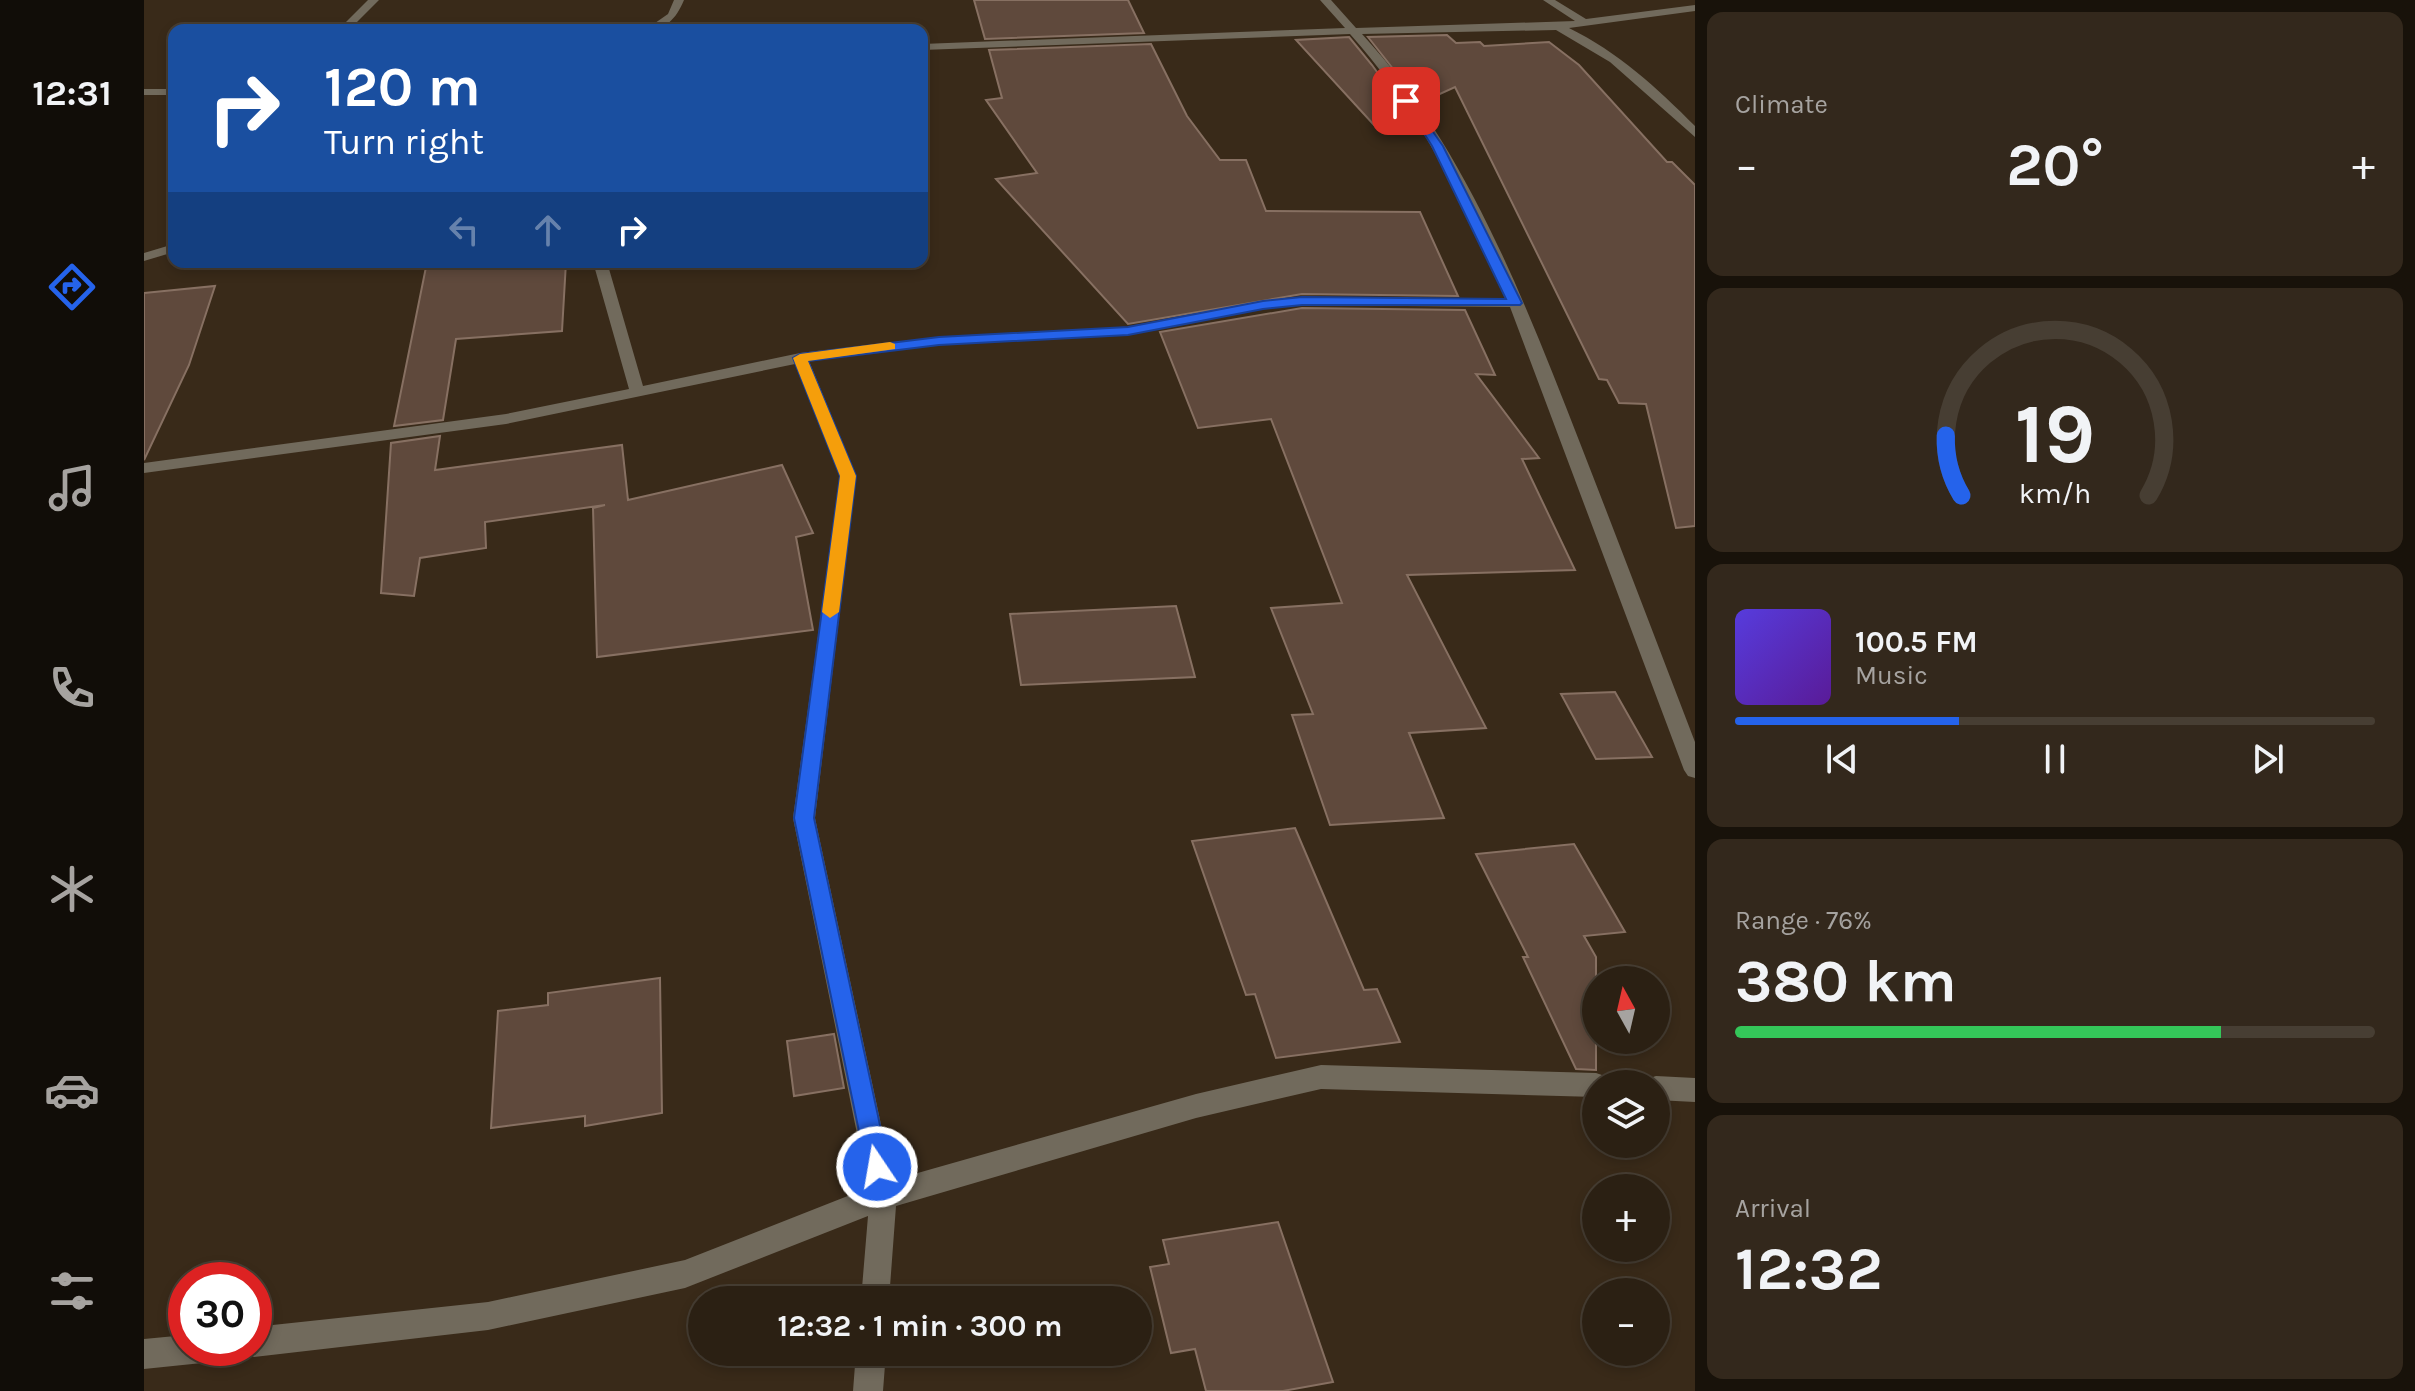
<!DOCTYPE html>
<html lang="en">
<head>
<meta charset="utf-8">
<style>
	body { margin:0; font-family:Karla,sans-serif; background:#33281c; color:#f1f3f6; height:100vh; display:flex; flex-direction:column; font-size:30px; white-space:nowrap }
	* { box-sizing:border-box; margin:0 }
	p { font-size:26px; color:#a6a3a0 }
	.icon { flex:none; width:44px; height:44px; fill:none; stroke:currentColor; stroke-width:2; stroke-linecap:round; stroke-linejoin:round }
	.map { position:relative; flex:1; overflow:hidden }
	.side { display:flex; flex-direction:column; gap:12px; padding:12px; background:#18120a; width:720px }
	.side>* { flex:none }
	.top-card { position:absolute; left:24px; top:24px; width:760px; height:244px; border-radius:16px; box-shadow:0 4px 12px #0003,0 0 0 2px #473e33; background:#1a4fa0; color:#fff; overflow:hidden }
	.needle { width:52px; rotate:352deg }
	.controls { position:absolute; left:1438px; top:966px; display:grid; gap:16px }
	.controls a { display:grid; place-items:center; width:88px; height:88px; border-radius:50%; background:#2b2013; box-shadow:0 4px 12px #0003,0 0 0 2px #473e33; font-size:40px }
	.speed { position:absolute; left:24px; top:1262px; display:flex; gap:16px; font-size:40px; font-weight:700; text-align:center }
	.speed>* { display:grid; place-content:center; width:104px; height:104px; border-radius:50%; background:#2b2013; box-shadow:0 4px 12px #0003,0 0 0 2px #473e33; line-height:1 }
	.speed .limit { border:12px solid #d22; background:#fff; color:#111 }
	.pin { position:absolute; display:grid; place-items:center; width:68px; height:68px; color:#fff; margin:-34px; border-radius:16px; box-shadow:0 4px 12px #0006 }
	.me { position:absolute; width:88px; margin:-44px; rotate:348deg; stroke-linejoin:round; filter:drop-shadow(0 0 6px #0008) }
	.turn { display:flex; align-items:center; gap:28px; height:168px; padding:0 24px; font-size:36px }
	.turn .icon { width:104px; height:104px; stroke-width:2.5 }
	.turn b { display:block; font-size:56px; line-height:68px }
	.lanes { display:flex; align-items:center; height:76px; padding:0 24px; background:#0003; justify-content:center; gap:40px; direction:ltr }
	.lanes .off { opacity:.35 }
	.big { font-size:60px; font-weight:700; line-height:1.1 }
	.side .tile { flex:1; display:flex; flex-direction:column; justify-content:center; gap:12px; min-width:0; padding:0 28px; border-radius:16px; background:#33281c }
	.side .dial { align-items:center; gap:0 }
	.dial svg { height:208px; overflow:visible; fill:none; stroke:#473e33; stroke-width:7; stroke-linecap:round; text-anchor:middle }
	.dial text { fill:#f1f3f6; stroke:none }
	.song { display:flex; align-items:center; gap:24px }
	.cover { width:96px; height:96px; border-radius:12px; background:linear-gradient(135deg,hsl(250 70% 55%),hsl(270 70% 35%)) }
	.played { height:8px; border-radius:4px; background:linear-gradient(90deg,#2563eb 35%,#473e33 35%) }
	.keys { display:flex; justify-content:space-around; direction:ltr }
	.heat { display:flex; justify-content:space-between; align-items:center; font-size:44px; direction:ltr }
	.charge { height:12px; border-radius:6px; background:linear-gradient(90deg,#34c759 76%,#473e33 0) }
	.trip { position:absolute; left:544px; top:1286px; width:464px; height:80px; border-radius:40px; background:#2b2013; box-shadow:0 4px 12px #0003,0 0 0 2px #473e33; font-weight:700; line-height:80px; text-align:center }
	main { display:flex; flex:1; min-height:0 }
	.tabs { display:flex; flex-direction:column; width:144px; justify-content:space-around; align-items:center; background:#110d08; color:#a6a3a0 }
	.tabs .icon { width:56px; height:56px }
	.tabs .active { color:#2563eb }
	.tabs b { font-size:36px; color:#f1f3f6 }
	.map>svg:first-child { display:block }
</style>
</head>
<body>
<main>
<nav class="tabs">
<b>12:31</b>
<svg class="icon active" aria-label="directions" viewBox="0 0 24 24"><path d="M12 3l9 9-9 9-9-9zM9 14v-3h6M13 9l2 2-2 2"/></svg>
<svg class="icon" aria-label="music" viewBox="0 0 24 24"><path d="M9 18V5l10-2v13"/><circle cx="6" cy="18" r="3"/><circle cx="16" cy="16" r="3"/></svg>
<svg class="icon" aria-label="phone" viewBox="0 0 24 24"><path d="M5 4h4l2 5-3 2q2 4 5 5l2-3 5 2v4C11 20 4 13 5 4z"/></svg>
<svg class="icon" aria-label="climate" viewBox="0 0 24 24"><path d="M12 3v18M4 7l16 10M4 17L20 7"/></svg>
<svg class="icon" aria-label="car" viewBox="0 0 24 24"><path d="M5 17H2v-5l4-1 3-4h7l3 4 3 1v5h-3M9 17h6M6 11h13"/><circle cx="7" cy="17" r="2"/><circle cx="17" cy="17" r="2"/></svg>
<svg class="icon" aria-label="filters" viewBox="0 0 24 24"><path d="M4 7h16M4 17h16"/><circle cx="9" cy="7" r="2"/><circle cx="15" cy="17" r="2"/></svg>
</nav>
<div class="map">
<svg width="1551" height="1391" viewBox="0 0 1551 1391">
	<rect width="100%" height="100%" fill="#392a19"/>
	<path fill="#5f493c" stroke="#877062" stroke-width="2" d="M830,0H984L1000,33L841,39Z
		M1303,35L1312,43L1336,42L1340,46L1405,42L1435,65L1523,162H1528L1551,185V526L1532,528L1502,404L1475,403L1463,380L1455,379L1311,87L1276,103L1224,37Z
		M1205,37L1228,65L1261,111L1230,125L1152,40Z
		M1007,44L1043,116L1076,160H1102L1122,211L1276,212L1314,296L1158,294L984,324L852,179L893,173L842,100L858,98L845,50Z
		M283,262H422L418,331L312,339L299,420L250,426Z
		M71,286L45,365L0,460V293Z
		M1158,308L1321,310L1351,375L1332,374L1395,458L1378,459L1431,570L1263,575L1342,728L1265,733L1300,818L1186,825L1148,715L1169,714L1127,608L1198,603L1127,419L1054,428L1016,332Z
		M296,436L291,470L478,445L484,500L638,465L669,533L652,537L669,630L453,657L449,508L461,505L341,522L342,548L276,558L270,596L237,593L247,443Z
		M1032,606L1051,677L877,685L866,614Z
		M1471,692L1508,757L1452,759L1417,694Z
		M1151,828L1220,990L1233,989L1256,1042L1132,1058L1111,994L1102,995L1048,841Z
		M1430,844L1481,932L1440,936L1452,957V1070L1432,1069L1379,957H1384L1332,854Z
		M516,978L518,1113L441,1126V1116L347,1128L354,1011L404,1005V993Z
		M690,1034L700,1088L650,1096L643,1041Z
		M1134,1222L1189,1382L1139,1391H1062L1051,1349L1027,1353L1006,1267L1025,1264L1019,1240Z"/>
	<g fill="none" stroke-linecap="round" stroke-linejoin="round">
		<path fill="#716a5c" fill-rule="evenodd" d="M224,0H235L205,30H194Z
			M530,0H540C532,19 522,30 501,30L524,14Z
			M1176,0H1187L1212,28L1431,21L1399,0H1411L1442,19L1551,5V11L1425,28C1474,52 1513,88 1551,126V137L1466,62L1412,30L1218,34C1322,147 1381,302 1436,443C1475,543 1513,643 1551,742V778L1544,776L1540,770L1366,307L1158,305L1119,309L984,335L795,345L665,361L712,476L671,818L749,1180L1052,1094L1177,1065L1452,1073L1461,1076L1464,1084H1452V1097L1177,1089L1052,1118L752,1206L745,1300H717L724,1216L541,1288L344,1330L110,1357L100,1352L98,1348H110V1327L344,1302L541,1260L724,1188L649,818L696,476L651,364L362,424L0,473V463L362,414L485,389L449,262H463L499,386L656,353L795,337L984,327L1119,301L1158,297L1362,299C1323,205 1274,110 1206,34L778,50V44L1201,28Z
			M0,89H30V95H0Z
			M30,244V252L0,261V253Z
			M1512,1076L1551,1078V1102L1512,1100V1084H1501L1503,1079Z
			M42,1335V1348H73L68,1358L58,1363L0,1369V1339Z
			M712,1352H742L739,1391H709Z"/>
	</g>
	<path fill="#2563eb" stroke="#184099" stroke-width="2" d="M1258,99H1266L1299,146L1378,303L1376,305H1158L1119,309L984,335L795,345L664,361L712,476L670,818L745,1167L742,1175L733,1179L724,1175L650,818L696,476L649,358L656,354L795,337L984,327L1119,301L1158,297L1362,299L1288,146Z"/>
	<path fill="#f59e0b" d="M746,342L751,344V349L664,361L712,476L695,612L686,618L678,612L696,476L649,358L656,354Z"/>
</svg>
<div class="controls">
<a><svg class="needle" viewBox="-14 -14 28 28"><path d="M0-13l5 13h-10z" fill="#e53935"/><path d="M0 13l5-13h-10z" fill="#a6a3a0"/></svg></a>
<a><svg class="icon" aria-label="layers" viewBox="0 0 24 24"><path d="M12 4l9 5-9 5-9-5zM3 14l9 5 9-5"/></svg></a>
<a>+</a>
<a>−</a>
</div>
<div class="speed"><div class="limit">30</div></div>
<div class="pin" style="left:1262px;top:101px;background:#d93025"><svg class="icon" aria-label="arrive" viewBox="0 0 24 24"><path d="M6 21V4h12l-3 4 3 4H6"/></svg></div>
<svg class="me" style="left:733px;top:1167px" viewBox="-20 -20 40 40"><circle r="17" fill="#2563eb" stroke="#fff" stroke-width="3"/><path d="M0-11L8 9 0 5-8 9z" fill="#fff"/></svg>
<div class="trip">12:32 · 1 min · 300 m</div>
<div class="top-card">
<div class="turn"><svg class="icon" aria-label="right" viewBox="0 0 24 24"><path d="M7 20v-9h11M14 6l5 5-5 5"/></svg><div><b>120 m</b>Turn right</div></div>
<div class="lanes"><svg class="icon off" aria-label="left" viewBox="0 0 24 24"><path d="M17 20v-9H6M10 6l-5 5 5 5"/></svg><svg class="icon off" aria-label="ahead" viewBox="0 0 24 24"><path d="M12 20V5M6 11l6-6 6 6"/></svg><svg class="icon" aria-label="right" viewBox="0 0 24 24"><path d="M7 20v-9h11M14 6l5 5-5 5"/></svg></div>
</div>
</div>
<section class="side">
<div class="tile"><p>Climate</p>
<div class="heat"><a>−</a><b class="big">20°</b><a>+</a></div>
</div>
<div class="tile dial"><svg viewBox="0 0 100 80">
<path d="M14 69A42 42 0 1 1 86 69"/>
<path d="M14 69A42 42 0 0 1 8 46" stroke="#2563eb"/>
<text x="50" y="56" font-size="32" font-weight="700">19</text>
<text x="50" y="72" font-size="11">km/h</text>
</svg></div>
<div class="tile">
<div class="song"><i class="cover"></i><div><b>100.5 FM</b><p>Music</p></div></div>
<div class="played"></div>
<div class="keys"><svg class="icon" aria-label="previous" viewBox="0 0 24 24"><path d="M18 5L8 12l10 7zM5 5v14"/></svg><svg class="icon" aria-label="pause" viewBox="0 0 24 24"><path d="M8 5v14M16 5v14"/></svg><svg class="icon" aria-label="next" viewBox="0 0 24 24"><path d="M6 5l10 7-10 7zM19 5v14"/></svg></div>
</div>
<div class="tile"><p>Range · 76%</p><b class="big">380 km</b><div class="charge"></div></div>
<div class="tile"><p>Arrival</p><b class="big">12:32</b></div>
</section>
</main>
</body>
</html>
